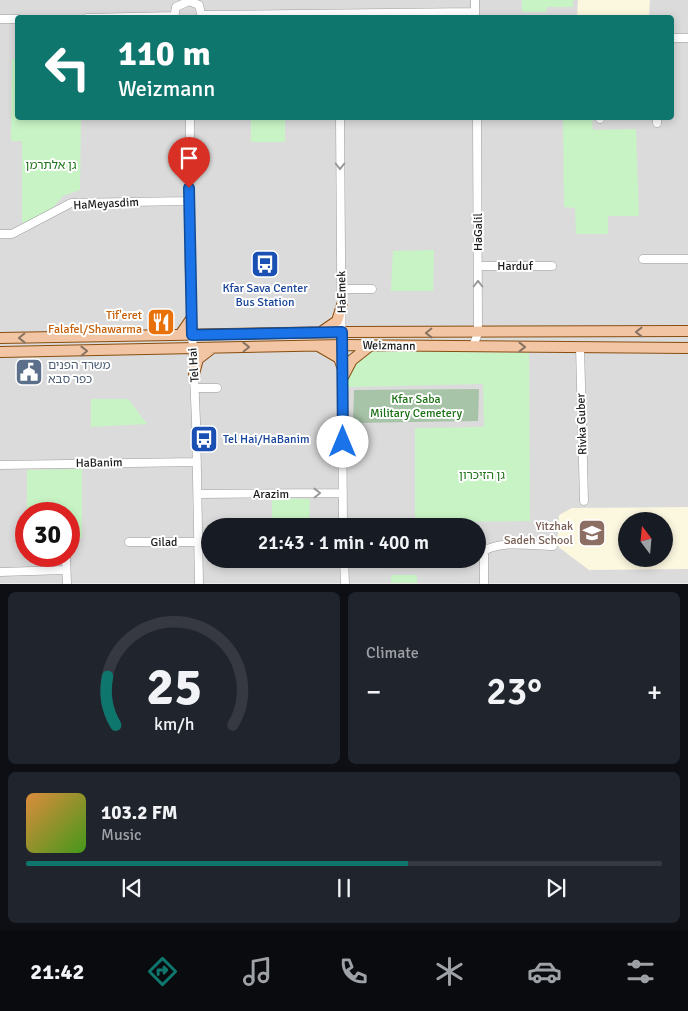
<!DOCTYPE html>
<html lang="en">
<head>
<meta charset="utf-8">
<style>
	body { margin:0; font-family:Signika,"Noto Sans Hebrew",sans-serif; background:#20242c; color:#f1f3f6; height:100vh; display:flex; flex-direction:column; font-size:19px; white-space:nowrap }
	* { box-sizing:border-box; margin:0 }
	p { font-size:16px; color:#9ea1a6 }
	.icon { flex:none; width:28px; height:28px; fill:none; stroke:currentColor; stroke-width:2; stroke-linecap:round; stroke-linejoin:round }
	.map { position:relative; height:584px; overflow:hidden }
	.drawer { display:flex; flex-direction:column; gap:8px; padding:8px; background:#0d0f14; flex:1 }
	.drawer>* { flex:none }
	.banner { position:absolute; left:15px; top:15px; width:659px; height:105px; border-radius:5px; box-shadow:0 2px 8px #0003; background:#0f766e; color:#fff; overflow:hidden }
	.needle { width:32px; rotate:344deg }
	.controls { position:absolute; left:618px; top:512px; display:grid; gap:10px }
	.controls a { display:grid; place-items:center; width:55px; height:55px; border-radius:50%; background:#171b24; box-shadow:0 2px 8px #0003; font-size:25px }
	.speed { position:absolute; left:15px; top:502px; display:flex; gap:10px; font-size:25px; font-weight:700; text-align:center }
	.speed>* { display:grid; place-content:center; width:65px; height:65px; border-radius:50%; background:#171b24; box-shadow:0 2px 8px #0003; line-height:1 }
	.speed .limit { border:8px solid #d22; background:#fff; color:#111 }
	.pin { position:absolute; display:grid; place-items:center; width:42px; height:42px; color:#fff; margin:-51px -21px; border-radius:50% 50% 50% 0; rotate:-45deg; box-shadow:0 0 5px #0007 }
	.pin .icon { rotate:45deg }
	.me { position:absolute; width:55px; margin:-28px; rotate:0deg; stroke-linejoin:round; filter:drop-shadow(0 0 4px #0008) }
	.turn { display:flex; align-items:center; gap:18px; height:105px; padding:0 20px; font-size:22px }
	.turn .icon { width:65px; height:65px; stroke-width:2.5 }
	.turn b { display:block; font-size:35px; line-height:42px }
	.big { font-size:38px; font-weight:600; line-height:1.1 }
	.drawer .widget { flex:1; display:flex; flex-direction:column; justify-content:center; gap:8px; min-width:0; padding:0 18px; border-radius:8px; background:#20242c }
	.drawer .dial { align-items:center; gap:0 }
	.dial svg { height:130px; overflow:visible; fill:none; stroke:#363941; stroke-width:7; stroke-linecap:round; text-anchor:middle }
	.dial text { fill:#f1f3f6; stroke:none }
	.song { display:flex; align-items:center; gap:15px }
	.cover { width:60px; height:60px; border-radius:8px; background:linear-gradient(135deg,hsl(30 70% 55%),hsl(100 70% 35%)) }
	.played { height:5px; border-radius:2px; background:linear-gradient(90deg,#0f766e 60%,#363941 60%) }
	.keys { display:flex; justify-content:space-around; direction:ltr }
	.heat { display:flex; justify-content:space-between; align-items:center; font-size:28px; direction:ltr }
	.drawer .tiles { flex:1; display:grid; gap:8px; grid-template-columns:1fr 1fr }
	.widget:last-child { grid-column:span 2 }
	.trip { position:absolute; left:201px; top:518px; width:285px; height:50px; border-radius:25px; background:#171b24; box-shadow:0 2px 8px #0003; font-weight:600; line-height:50px; text-align:center }
	.tab-bar { display:flex; height:80px; justify-content:space-around; align-items:center; background:#090b0e; color:#9ea1a6 }
	.tab-bar .icon { width:35px; height:35px }
	.tab-bar .on { color:#0f766e }
	.tab-bar b { font-size:22px; color:#f1f3f6 }
	.map>svg:first-child { display:block }
</style>
</head>
<body>
<div class="map">
<svg width="688" height="584" viewBox="0 0 688 584">
	<rect width="100%" height="100%" fill="#eee9e4"/>
	<path fill="#dbdbdb" fill-rule="evenodd" d="M0,0H688V583H0ZM18,18H671V118H18ZM26,514H69V556H26ZM626,521H664V559H626ZM210,526H478V559H210Z"/>
	<path fill="#fcf7df" fill-rule="evenodd" d="M578,0H650L649,17H577Z
		M688,507V569L589,570L557,546L559,515L572,508ZM626,521H664V559H626Z"/>
	<path fill="#a8c4a8" d="M479,389L478,421L353,423L354,390Z"/>
	<path fill="#c8f4c5" d="M522,0H573V7H547L546,12H522Z
		M12,59H17L18,118H81L80,190L63,196L40,223H22V141H11Z
		M251,118H285V142H251Z
		M563,118H592L593,130L636,129L639,216H608V234H576L575,208L564,207Z
		M434,250L433,291H391L393,251Z
		M368,351L529,353L530,521L415,522V428L484,427L483,384L347,387L349,369Z
		M91,399H128L147,424L91,427Z
		M82,469V538H69V514H27V470Z
		M272,498L310,499L309,526H272Z
		M391,575H417V583H391Z"/>
	<g fill="none" stroke-linecap="round" stroke-linejoin="round">
		<g stroke="#9e9e9e" stroke-width="9">
			<path id="minor" d="M475,0V15
				M203,15L475,12
				M87,18L174,16
				M174,18L176,7L189,1L199,5L202,18
				M0,19H18
				M671,38H688
				M190,118L189,263L196,421L199,584
				M340,118L343,526
				M600,118V119
				M657,118V123
				M0,234H12L71,203L189,201
				M643,259H688
				M478,266H552
				M343,289H372
				M473,346L477,336L478,325L477,118
				M580,347L584,501
				M195,388H217
				M0,465L197,462
				M198,494L343,493
				M129,542H198
				M66,556L67,584
				M344,559L345,584
				M0,572L66,570
				M484,584V551C502,540 532,546 553,546"/>
		</g>
		<g stroke="#884e0f" stroke-width="12">
			<path id="major" d="M321,332L337,321L342,305
				M180,335L191,319
				M0,338L342,332L688,331
				M320,347L339,358L343,369
				M0,352L343,345L688,348
				M194,374L198,359L211,349
				M343,377L352,360L371,345"/>
		</g>
		<use href="#minor" stroke="#fff" stroke-width="8"/>
		<use href="#major" stroke="#f2c6a5" stroke-width="10"/>
	</g>
	<defs><path id="oneway-chevron" d="M-2-3.5L2.5 0L-2 3.5" fill="none" stroke-width="1.6" stroke-linecap="round" stroke-linejoin="round" transform="scale(1.25)"/></defs>
	<g stroke="#999">
		<use href="#oneway-chevron" transform="translate(340 166) rotate(90)"/>
		<use href="#oneway-chevron" transform="translate(478 284) rotate(-90)"/>
		<use href="#oneway-chevron" transform="translate(317 493) rotate(-1)"/>
	</g>
	<g stroke="#887261">
		<use href="#oneway-chevron" transform="translate(639 332) rotate(180)"/>
		<use href="#oneway-chevron" transform="translate(429 333) rotate(179)"/>
		<use href="#oneway-chevron" transform="translate(22 338) rotate(179)"/>
		<use href="#oneway-chevron" transform="translate(246 347) rotate(-1)"/>
		<use href="#oneway-chevron" transform="translate(522 347)"/>
		<use href="#oneway-chevron" transform="translate(84 351) rotate(-1)"/>
	</g>
	<g fill="none" stroke-linecap="round" stroke-linejoin="round">
		<g stroke="#114b97" stroke-width="12">
			<path id="route" d="M189,188L192,335L342,332L343,442"/>
		</g>
		<use href="#route" stroke="#1a73e8" stroke-width="9"/>
	</g>
	<defs>
		<g id="bus-square" transform="scale(1.4375)"><rect x="-9" y="-9" width="18" height="18" rx="4" fill="#1a4fb4" stroke="#fff"/><path d="M-5-6H5V4H4V6H2V4H-2V6H-4V4H-5ZM-3.5-4V0h7V-4ZM-3.5 1.2v1.5H-2V1.2ZM2 1.2v1.5H3.5V1.2Z" fill="#fff"/></g>
		<g id="restaurant-square" transform="scale(1.4375)"><rect x="-9" y="-9" width="18" height="18" rx="4" fill="#e8710a" stroke="#fff"/><path d="M-5-6h1v4h1v-4h1v4h1v-4h1v5L-1.5 .5V6h-2V.5L-5-1ZM5-6V6H3V1.5H1.5Q1.5-4 5-6Z" fill="#fff"/></g>
		<g id="civic-square" transform="scale(1.4375)"><rect x="-9" y="-9" width="18" height="18" rx="4" fill="#5c6f8a" stroke="#fff"/><path d="M-.6-6.5H3V-4.5H.6V-3L4-1V1h2V6H-6V1h2V-1L-.6-3ZM-1.2 2.5V6h2.4V2.5Z" fill="#fff"/></g>
		<g id="school-square" transform="scale(1.4375)"><rect x="-9" y="-9" width="18" height="18" rx="4" fill="#8d6e63" stroke="#fff"/><path d="M0-5L7-2L0 1L-7-2ZM-4 1L0 2.5L4 1V4Q0 6-4 4Z" fill="#fff"/></g>
	</defs>
	<g fill-rule="evenodd">
		<use href="#bus-square" x="265" y="264"/>
		<use href="#restaurant-square" x="161" y="322"/>
		<use href="#civic-square" x="29" y="372"/>
		<use href="#bus-square" x="204" y="439"/>
		<use href="#school-square" x="592" y="533"/>
	</g>
	<g text-anchor="middle" dominant-baseline="central" stroke-width="4" stroke-linejoin="round" paint-order="stroke">
		<g font-size="12" fill="#1c7116" stroke="#fff">
			<text x="51" y="165">גן אלתרמן</text>
			<text x="416" y="399">Kfar Saba<tspan x="416" dy="14">Military Cemetery</tspan></text>
			<text x="482" y="475">גן הזיכרון</text>
		</g>
		<g font-size="12" fill="#1d1d1d" stroke="#fff">
			<text transform="translate(106 204) rotate(-3)">HaMeyasdim</text>
			<text transform="translate(478 232) rotate(-90)">HaGalil</text>
			<text x="515" y="266">Harduf</text>
			<text transform="translate(342 292) rotate(-91)">HaEmek</text>
			<text transform="translate(389 346) rotate(1)">Weizmann</text>
			<text transform="translate(194 365) rotate(-94)">Tel Hai</text>
			<text transform="translate(582 424) rotate(-92)">Rivka Guber</text>
			<text transform="translate(99 463) rotate(-1)">HaBanim</text>
			<text x="271" y="494">Arazim</text>
			<text x="164" y="542">Gilad</text>
		</g>
		<g font-size="12" fill="#164399" stroke="#fff">
			<text x="265" y="288">Kfar Sava Center<tspan x="265" dy="14">Bus Station</tspan></text>
			<text x="223" y="439" text-anchor="start">Tel Hai/HaBanim</text>
		</g>
		<g font-size="12" fill="#c56008" stroke="#fff" text-anchor="end">
			<text x="142" y="315">Tif'eret<tspan x="142" dy="14">Falafel/Shawarma</tspan></text>
		</g>
		<g font-size="12" fill="#4e5e75" stroke="#fff" text-anchor="start">
			<text x="48" y="365">משרד הפנים<tspan x="48" dy="14">כפר סבא</tspan></text>
		</g>
		<g font-size="12" fill="#785e54" stroke="#fff" text-anchor="end">
			<text x="573" y="526">Yitzhak<tspan x="573" dy="14">Sadeh School</tspan></text>
		</g>
	</g>
</svg>
<div class="controls">
<a><svg class="needle" viewBox="-14 -14 28 28"><path d="M0-13l5 13h-10z" fill="#e53935"/><path d="M0 13l5-13h-10z" fill="#9ea1a6"/></svg></a>
</div>
<div class="speed"><div class="limit">30</div></div>
<div class="pin" style="left:189px;top:188px;background:#d93025"><svg class="icon" aria-label="arrive" viewBox="0 0 24 24"><path d="M6 21V4h12l-3 4 3 4H6"/></svg></div>
<svg class="me" style="left:343px;top:442px" viewBox="-20 -20 40 40"><circle r="19" fill="#fff"/><path d="M0-13L10 11 0 6-10 11z" fill="#1a73e8"/></svg>
<div class="trip">21:43 · 1 min · 400 m</div>
<div class="banner">
<div class="turn"><svg class="icon" aria-label="left" viewBox="0 0 24 24"><path d="M17 20v-9H6M10 6l-5 5 5 5"/></svg><div><b>110 m</b>Weizmann</div></div>
</div>
</div>
<section class="drawer">
<div class="tiles">
<div class="widget dial"><svg viewBox="0 0 100 80">
<path d="M14 69A42 42 0 1 1 86 69"/>
<path d="M14 69A42 42 0 0 1 9 39" stroke="#0f766e"/>
<text x="50" y="56" font-size="32" font-weight="700">25</text>
<text x="50" y="72" font-size="11">km/h</text>
</svg></div>
<div class="widget"><p>Climate</p>
<div class="heat"><a>−</a><b class="big">23°</b><a>+</a></div>
</div>
<div class="widget">
<div class="song"><i class="cover"></i><div><b>103.2 FM</b><p>Music</p></div></div>
<div class="played"></div>
<div class="keys"><svg class="icon" aria-label="previous" viewBox="0 0 24 24"><path d="M18 5L8 12l10 7zM5 5v14"/></svg><svg class="icon" aria-label="pause" viewBox="0 0 24 24"><path d="M8 5v14M16 5v14"/></svg><svg class="icon" aria-label="next" viewBox="0 0 24 24"><path d="M6 5l10 7-10 7zM19 5v14"/></svg></div>
</div>
</div>
</section>
<nav class="tab-bar">
<b>21:42</b>
<svg class="icon on" aria-label="directions" viewBox="0 0 24 24"><path d="M12 3l9 9-9 9-9-9zM9 14v-3h6M13 9l2 2-2 2"/></svg>
<svg class="icon" aria-label="music" viewBox="0 0 24 24"><path d="M9 18V5l10-2v13"/><circle cx="6" cy="18" r="3"/><circle cx="16" cy="16" r="3"/></svg>
<svg class="icon" aria-label="phone" viewBox="0 0 24 24"><path d="M5 4h4l2 5-3 2q2 4 5 5l2-3 5 2v4C11 20 4 13 5 4z"/></svg>
<svg class="icon" aria-label="climate" viewBox="0 0 24 24"><path d="M12 3v18M4 7l16 10M4 17L20 7"/></svg>
<svg class="icon" aria-label="car" viewBox="0 0 24 24"><path d="M5 17H2v-5l4-1 3-4h7l3 4 3 1v5h-3M9 17h6M6 11h13"/><circle cx="7" cy="17" r="2"/><circle cx="17" cy="17" r="2"/></svg>
<svg class="icon" aria-label="filters" viewBox="0 0 24 24"><path d="M4 7h16M4 17h16"/><circle cx="9" cy="7" r="2"/><circle cx="15" cy="17" r="2"/></svg>
</nav>
</body>
</html>
